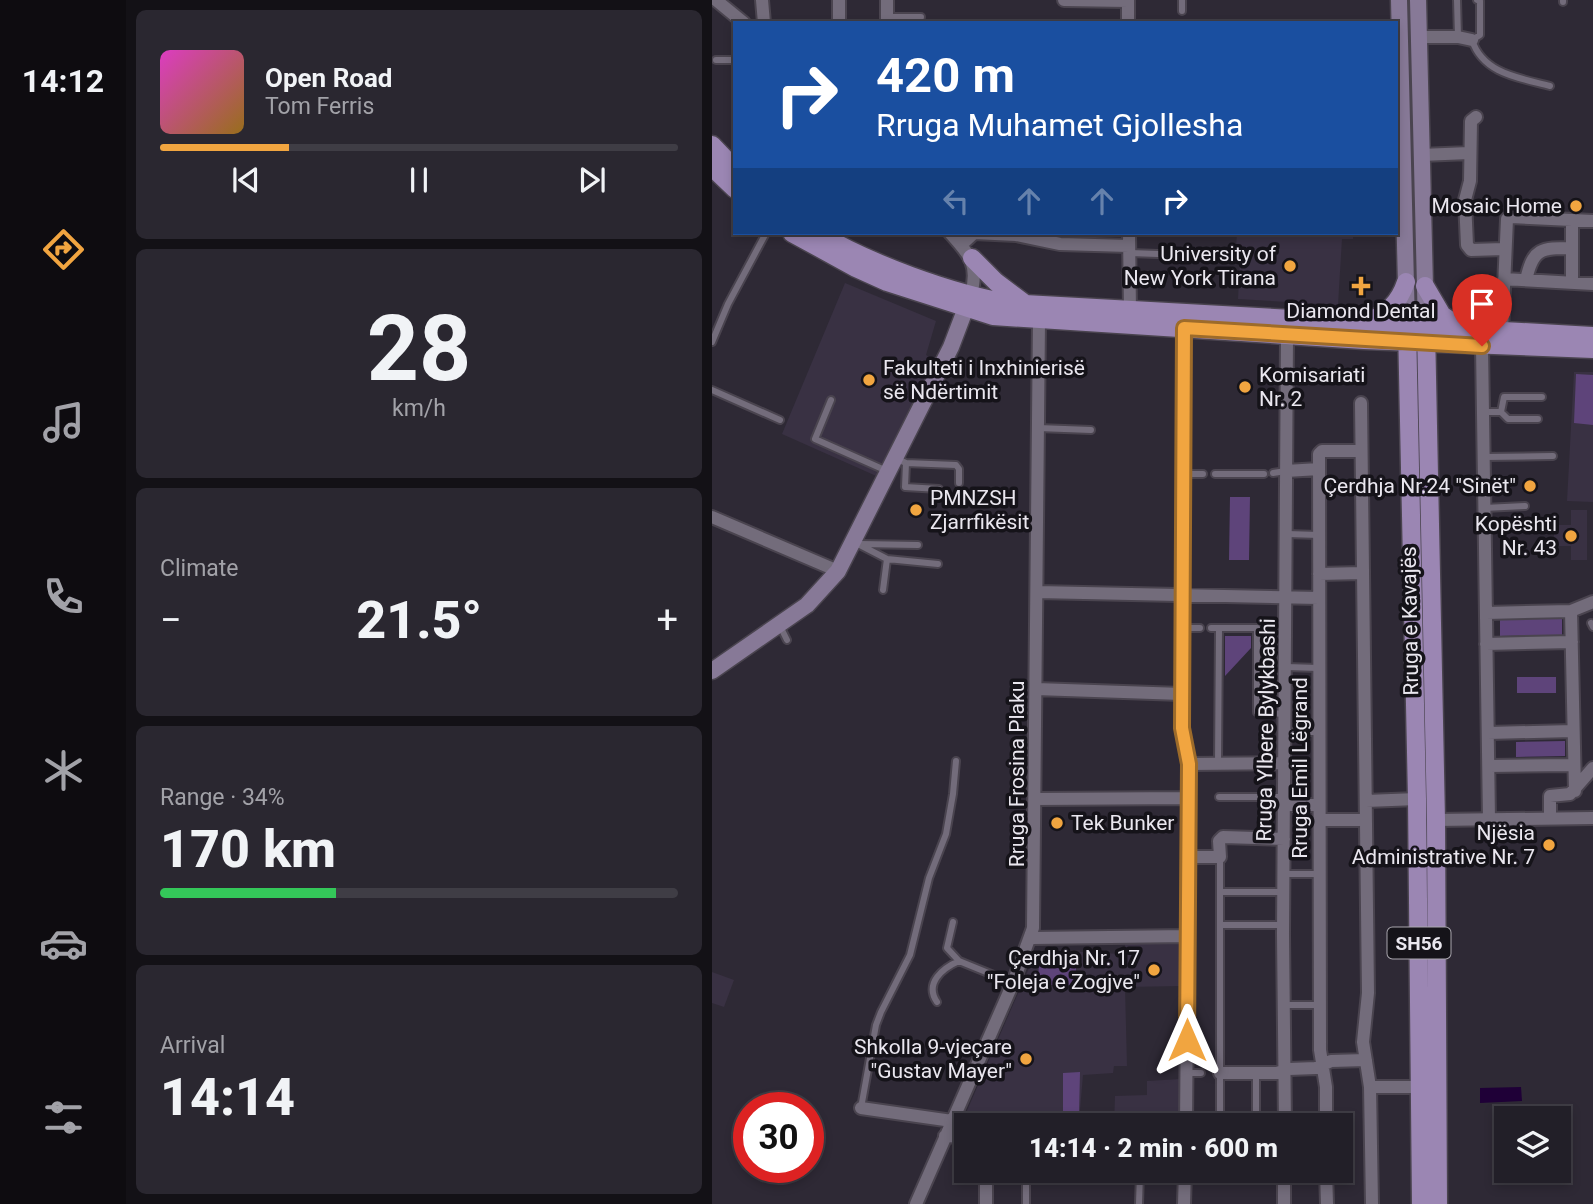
<!DOCTYPE html>
<html lang="en">
<head>
<meta charset="utf-8">
<style>
	body { margin:0; font-family:Roboto,sans-serif; background:#2a2730; color:#f1f3f6; height:100vh; display:flex; flex-direction:column; font-size:26px; white-space:nowrap }
	* { box-sizing:border-box; margin:0 }
	p { font-size:23px; color:#a2a2a8 }
	.icon { flex:none; width:38px; height:38px; fill:none; stroke:currentColor; stroke-width:2; stroke-linecap:round; stroke-linejoin:round }
	.map { position:relative; flex:1; overflow:hidden }
	.side { display:flex; flex-direction:column; gap:10px; padding:10px; background:#131116; width:586px }
	.side>* { flex:none }
	.hud { position:absolute; left:21px; top:21px; width:665px; height:214px; border-radius:0px; box-shadow:0 4px 10px #0003,0 0 0 2px #3f3d45; background:#1a4fa0; color:#fff; overflow:hidden }
	.controls { position:absolute; left:782px; top:1106px; display:grid; gap:14px }
	.controls a { display:grid; place-items:center; width:77px; height:77px; border-radius:0px; background:#221f28; box-shadow:0 4px 10px #0003,0 0 0 2px #3f3d45; font-size:35px }
	.speed { position:absolute; left:21px; top:1092px; display:flex; gap:14px; font-size:35px; font-weight:700; text-align:center }
	.speed>* { display:grid; place-content:center; width:91px; height:91px; border-radius:50%; background:#221f28; box-shadow:0 4px 10px #0003,0 0 0 2px #3f3d45; line-height:1 }
	.speed .limit { border:10px solid #d22; background:#fff; color:#111 }
	.pin { position:absolute; display:grid; place-items:center; width:60px; height:60px; color:#fff; margin:-72px -30px; border-radius:50% 50% 50% 0; rotate:-45deg; box-shadow:0 0 7px #0007 }
	.pin .icon { rotate:45deg }
	.me { position:absolute; width:77px; margin:-38px; rotate:0deg; stroke-linejoin:round; filter:drop-shadow(0 0 5px #0008) }
	.turn { display:flex; align-items:center; gap:24px; height:147px; padding:0 28px; font-size:32px }
	.turn .icon { width:91px; height:91px; stroke-width:2.5 }
	.turn b { display:block; font-size:49px; line-height:60px }
	.lanes { display:flex; align-items:center; height:66px; padding:0 28px; background:#0003; justify-content:center; gap:35px; direction:ltr }
	.lanes .off { opacity:.35 }
	.big { font-size:52px; font-weight:800; line-height:1.1 }
	.side .widget { flex:1; display:flex; flex-direction:column; justify-content:center; gap:10px; min-width:0; padding:0 24px; border-radius:10px; background:#2a2730 }
	.side .dial { align-items:center; gap:0 }
	.dial b { font-size:91px; line-height:1 }
	.song { display:flex; align-items:center; gap:21px }
	.cover { width:84px; height:84px; border-radius:10px; background:linear-gradient(135deg,hsl(310 70% 55%),hsl(40 70% 35%)) }
	.played { height:7px; border-radius:4px; background:linear-gradient(90deg,#f1a540 25%,#3f3d45 25%) }
	.keys { display:flex; justify-content:space-around; direction:ltr }
	.heat { display:flex; justify-content:space-between; align-items:center; font-size:38px; direction:ltr }
	.charge { height:10px; border-radius:5px; background:linear-gradient(90deg,#34c759 34%,#3f3d45 0) }
	.trip { position:absolute; left:242px; top:1113px; width:399px; height:70px; border-radius:0px; background:#221f28; box-shadow:0 4px 10px #0003,0 0 0 2px #3f3d45; font-weight:800; line-height:70px; text-align:center }
	main { display:flex; flex:1; min-height:0 }
	.dock { display:flex; flex-direction:column; width:126px; justify-content:space-around; align-items:center; background:#0e0c10; color:#a2a2a8 }
	.dock .icon { width:49px; height:49px }
	.dock .active { color:#f1a540 }
	.dock b { font-size:32px; color:#f1f3f6 }
	.map>svg:first-child { display:block }
</style>
</head>
<body>
<main>
<nav class="dock">
<b>14:12</b>
<svg class="icon active" aria-label="directions" viewBox="0 0 24 24"><path d="M12 3l9 9-9 9-9-9zM9 14v-3h6M13 9l2 2-2 2"/></svg>
<svg class="icon" aria-label="music" viewBox="0 0 24 24"><path d="M9 18V5l10-2v13"/><circle cx="6" cy="18" r="3"/><circle cx="16" cy="16" r="3"/></svg>
<svg class="icon" aria-label="phone" viewBox="0 0 24 24"><path d="M5 4h4l2 5-3 2q2 4 5 5l2-3 5 2v4C11 20 4 13 5 4z"/></svg>
<svg class="icon" aria-label="climate" viewBox="0 0 24 24"><path d="M12 3v18M4 7l16 10M4 17L20 7"/></svg>
<svg class="icon" aria-label="car" viewBox="0 0 24 24"><path d="M5 17H2v-5l4-1 3-4h7l3 4 3 1v5h-3M9 17h6M6 11h13"/><circle cx="7" cy="17" r="2"/><circle cx="17" cy="17" r="2"/></svg>
<svg class="icon" aria-label="filters" viewBox="0 0 24 24"><path d="M4 7h16M4 17h16"/><circle cx="9" cy="7" r="2"/><circle cx="15" cy="17" r="2"/></svg>
</nav>
<section class="side">
<div class="widget">
<div class="song"><i class="cover"></i><div><b>Open Road</b><p>Tom Ferris</p></div></div>
<div class="played"></div>
<div class="keys"><svg class="icon" aria-label="previous" viewBox="0 0 24 24"><path d="M18 5L8 12l10 7zM5 5v14"/></svg><svg class="icon" aria-label="pause" viewBox="0 0 24 24"><path d="M8 5v14M16 5v14"/></svg><svg class="icon" aria-label="next" viewBox="0 0 24 24"><path d="M6 5l10 7-10 7zM19 5v14"/></svg></div>
</div>
<div class="widget dial"><b>28</b><p>km/h</p></div>
<div class="widget"><p>Climate</p>
<div class="heat"><a>−</a><b class="big">21.5°</b><a>+</a></div>
</div>
<div class="widget"><p>Range · 34%</p><b class="big">170 km</b><div class="charge"></div></div>
<div class="widget"><p>Arrival</p><b class="big">14:14</b></div>
</section>
<div class="map">
<svg width="881" height="1204" viewBox="0 0 881 1204">
	<rect width="100%" height="100%" fill="#2e2935"/>
	<path fill="#393143" d="M525,233H641V239H630L626,305L526,299L528,261L531,248H524Z
		M133,283L224,321L214,355L230,364L171,479L70,434Z
		M862,372H881V502L855,501Z
		M859,510H875V560H859V546H842V525H859Z
		M413,942L470,943V986L413,987L415,1066H402L401,1073L371,1075L367,1122H250L324,952H373L374,956H387L388,953L413,954Z
		M0,972L22,980L12,1007L0,1003Z
		M469,1079L470,1125H402L403,1096L435,1095V1081Z"/>
	<path fill="#5e447a" d="M864,374L881,375V425L862,423Z
		M518,497H538L537,560H517Z
		M850,618V635L788,636V620Z
		M513,636H539V648L513,676Z
		M805,677H844V693H805Z
		M853,741V756L804,757V742Z
		M327,961L364,962V985H326Z
		M368,1072L367,1115H351V1073Z"/>
	<path fill="#1f0037" d="M809,1087L810,1101L768,1103V1088Z"/>
	<g fill="none" stroke-linecap="round" stroke-linejoin="round">
		<g stroke="#4a444f" stroke-width="10">
			<path id="lane" d="M470,0V11
				M745,0L746,37
				M765,0L768,1V35L760,40C771,74 808,78 838,86
				M851,0V2
				M175,17H209
				M4,60H23
				M418,253L474,255
				M0,342L16,304L54,233
				M0,390L68,420
				M119,400L103,439L175,471
				M771,412H789L796,419H826
				M789,412L792,397H830
				M326,428L379,430
				M772,457L841,456
				M183,458L194,463L244,465L247,469V483
				M194,463L193,487L227,489
				M561,473L574,471
				M472,474H491
				M503,474H552
				M772,508L813,506
				M575,534L607,535
				M146,544L175,559L226,564
				M148,544L206,545
				M171,590L175,559
				M879,623L881,627
				M68,626L75,640
				M471,628H488
				M499,628H545V712L572,714
				M574,667L607,668
				M573,732H607
				M506,763L507,628
				M507,797H572
				M508,858V1125
				M572,874H607
				M508,892H572
				M241,922L235,948L247,961L301,983
				M508,925H571
				M225,1002C212,983 231,968 247,961
				M572,1005H607
				M475,1073H489
				M544,1073V1125
				M149,1108L164,1025L169,1012L198,955L217,878L234,834L241,794L244,761
				M314,1173V1204
				M427,1204L428,1173"/>
		</g>
		<g stroke="#4a444f" stroke-width="16">
			<path id="street" d="M4,0L32,23
				M50,0L52,23
				M127,0V23
				M175,0V23
				M352,0L416,1
				M416,0V23
				M706,37H746L760,40
				M764,117L759,121L758,181L753,200L755,245L759,250L792,249
				M709,155L757,153
				M860,220V283
				M238,233C258,255 267,264 259,295
				M417,233L418,311
				M249,245L262,233L304,235L348,244L417,246
				M792,279L881,284
				M814,280C821,248 829,248 860,248
				M472,329L470,728L477,764L474,1125
				M790,332L795,219L799,217L881,221
				M770,346L777,819
				M649,403L656,993L651,1042L658,1087L660,1204
				M574,471L607,469
				M0,517L126,571
				M607,574L650,573
				M325,592L607,598
				M859,611L863,791
				M774,613L859,611L881,602
				M774,644L860,642
				M324,689L470,694
				M776,733L861,731
				M477,764L573,763
				M777,766L862,765
				M323,799L477,798
				M654,801L705,799
				M572,805H607
				M838,818V796L858,794L881,768
				M607,820H654
				M724,820L881,818
				M477,857H508L507,841L511,837L572,839
				M320,938L476,936
				M508,1073H565L577,1069L604,1068L619,1061L654,1060
				M658,1087H709
				M149,1108L240,1121
				M573,1125L571,934L575,335
				M614,1125V1087L608,1050L607,454L610,451H649
				M233,1136L254,1137
				M274,1171V1204
				M614,1171L615,1204
				M308,1173L438,1172
				M451,1173H473
				M274,1174H302
				M204,1204L301,983L321,928L327,320
				M472,1204L473,1171
				M572,1204V1171"/>
		</g>
		<g stroke="#4a444f" stroke-width="19">
			<path id="secondary" d="M687,0L695,326
				M706,0L714,328
				M0,671L95,605L126,571L239,347L258,297"/>
		</g>
		<g stroke="#4a444f" stroke-width="21">
			<path id="primary" d="M0,145L23,169
				M0,167L23,189
				M80,233L144,268L175,282L281,316L652,340L881,349
				M106,233C156,263 240,294 297,303L881,336
				M260,258L284,282L312,303
				M713,286L730,315L752,330
				M655,322C675,314 687,303 694,282
				M695,326L705,799L709,1204
				M714,328L724,820L726,1204"/>
		</g>
		<use href="#lane" stroke="#736c7b" stroke-width="6"/>
		<use href="#street" stroke="#736c7b" stroke-width="12"/>
		<use href="#secondary" stroke="#877997" stroke-width="16"/>
		<use href="#primary" stroke="#9b86b3" stroke-width="18"/>
	</g>
	<g fill="none" stroke-linecap="round" stroke-linejoin="round">
		<g stroke="#9d6b2a" stroke-width="18">
			<path id="route" d="M475,1040L477,764L470,728L472,328L770,346"/>
		</g>
		<use href="#route" stroke="#f1a540" stroke-width="12"/>
	</g>
	<g fill="#f1a540" stroke="#151319" stroke-width="2.5">
		<circle cx="864" cy="206" r="7"/>
		<circle cx="578" cy="266" r="7"/>
		<path d="M645.5 275.5h7v7h7v7h-7v7h-7v-7h-7v-7h7z"/>
		<circle cx="157" cy="380" r="7"/>
		<circle cx="533" cy="387" r="7"/>
		<circle cx="818" cy="486" r="7"/>
		<circle cx="204" cy="510" r="7"/>
		<circle cx="859" cy="536" r="7"/>
		<circle cx="345" cy="823" r="7"/>
		<circle cx="837" cy="845" r="7"/>
		<circle cx="442" cy="970" r="7"/>
		<circle cx="314" cy="1059" r="7"/>
	</g>
	<g text-anchor="middle" dominant-baseline="central" stroke-width="7" stroke-linejoin="round" paint-order="stroke">
		<rect fill="#151319" stroke="#aaa7af" stroke-width="2" x="675.5" y="927.5" width="63" height="31" rx="5"/>
		<g font-size="19" font-weight="bold" fill="#eae7ef">
			<text x="707" y="943">SH56</text>
		</g>
		<g font-size="21" fill="#eae7ef" stroke="#151319" text-anchor="end">
			<text x="850" y="206">Mosaic Home</text>
			<text x="564" y="254">University of<tspan x="564" dy="24">New York Tirana</tspan></text>
			<text x="649" y="311" text-anchor="middle">Diamond Dental</text>
			<text x="171" y="368" text-anchor="start">Fakulteti i Inxhinierisë<tspan x="171" dy="24">së Ndërtimit</tspan></text>
			<text x="547" y="375" text-anchor="start">Komisariati<tspan x="547" dy="24">Nr. 2</tspan></text>
			<text x="804" y="486">Çerdhja Nr.24 "Sinët"</text>
			<text x="218" y="498" text-anchor="start">PMNZSH<tspan x="218" dy="24">Zjarrfikësit</tspan></text>
			<text x="845" y="524">Kopështi<tspan x="845" dy="24">Nr. 43</tspan></text>
			<text x="359" y="823" text-anchor="start">Tek Bunker</text>
			<text x="823" y="833">Njësia<tspan x="823" dy="24">Administrative Nr. 7</tspan></text>
			<text x="428" y="958">Çerdhja Nr. 17<tspan x="428" dy="24">"Foleja e Zogjve"</tspan></text>
			<text x="300" y="1047">Shkolla 9-vjeçare<tspan x="300" dy="24">"Gustav Mayer"</tspan></text>
		</g>
		<g font-size="21" fill="#eae7ef" stroke="#151319">
			<text transform="translate(698 621) rotate(-91)">Rruga e Kavajës</text>
			<text transform="translate(554 730) rotate(-89)">Rruga Ylbere Bylykbashi</text>
			<text transform="translate(588 768) rotate(-90)">Rruga Emil Lëgrand</text>
			<text transform="translate(305 774) rotate(-90)">Rruga Frosina Plaku</text>
		</g>
	</g>
</svg>
<div class="controls">
<a><svg class="icon" aria-label="layers" viewBox="0 0 24 24"><path d="M12 4l9 5-9 5-9-5zM3 14l9 5 9-5"/></svg></a>
</div>
<div class="speed"><div class="limit">30</div></div>
<div class="pin" style="left:770px;top:346px;background:#d93025"><svg class="icon" aria-label="arrive" viewBox="0 0 24 24"><path d="M6 21V4h12l-3 4 3 4H6"/></svg></div>
<svg class="me" style="left:475px;top:1040px" viewBox="-20 -20 40 40"><path d="M0-17L14 15 0 8-14 15z" fill="#f1a540" stroke="#fff" stroke-width="4"/></svg>
<div class="trip">14:14 · 2 min · 600 m</div>
<div class="hud">
<div class="turn"><svg class="icon" aria-label="right" viewBox="0 0 24 24"><path d="M7 20v-9h11M14 6l5 5-5 5"/></svg><div><b>420 m</b>Rruga Muhamet Gjollesha</div></div>
<div class="lanes"><svg class="icon off" aria-label="left" viewBox="0 0 24 24"><path d="M17 20v-9H6M10 6l-5 5 5 5"/></svg><svg class="icon off" aria-label="ahead" viewBox="0 0 24 24"><path d="M12 20V5M6 11l6-6 6 6"/></svg><svg class="icon off" aria-label="ahead" viewBox="0 0 24 24"><path d="M12 20V5M6 11l6-6 6 6"/></svg><svg class="icon" aria-label="right" viewBox="0 0 24 24"><path d="M7 20v-9h11M14 6l5 5-5 5"/></svg></div>
</div>
</div>
</main>
</body>
</html>
